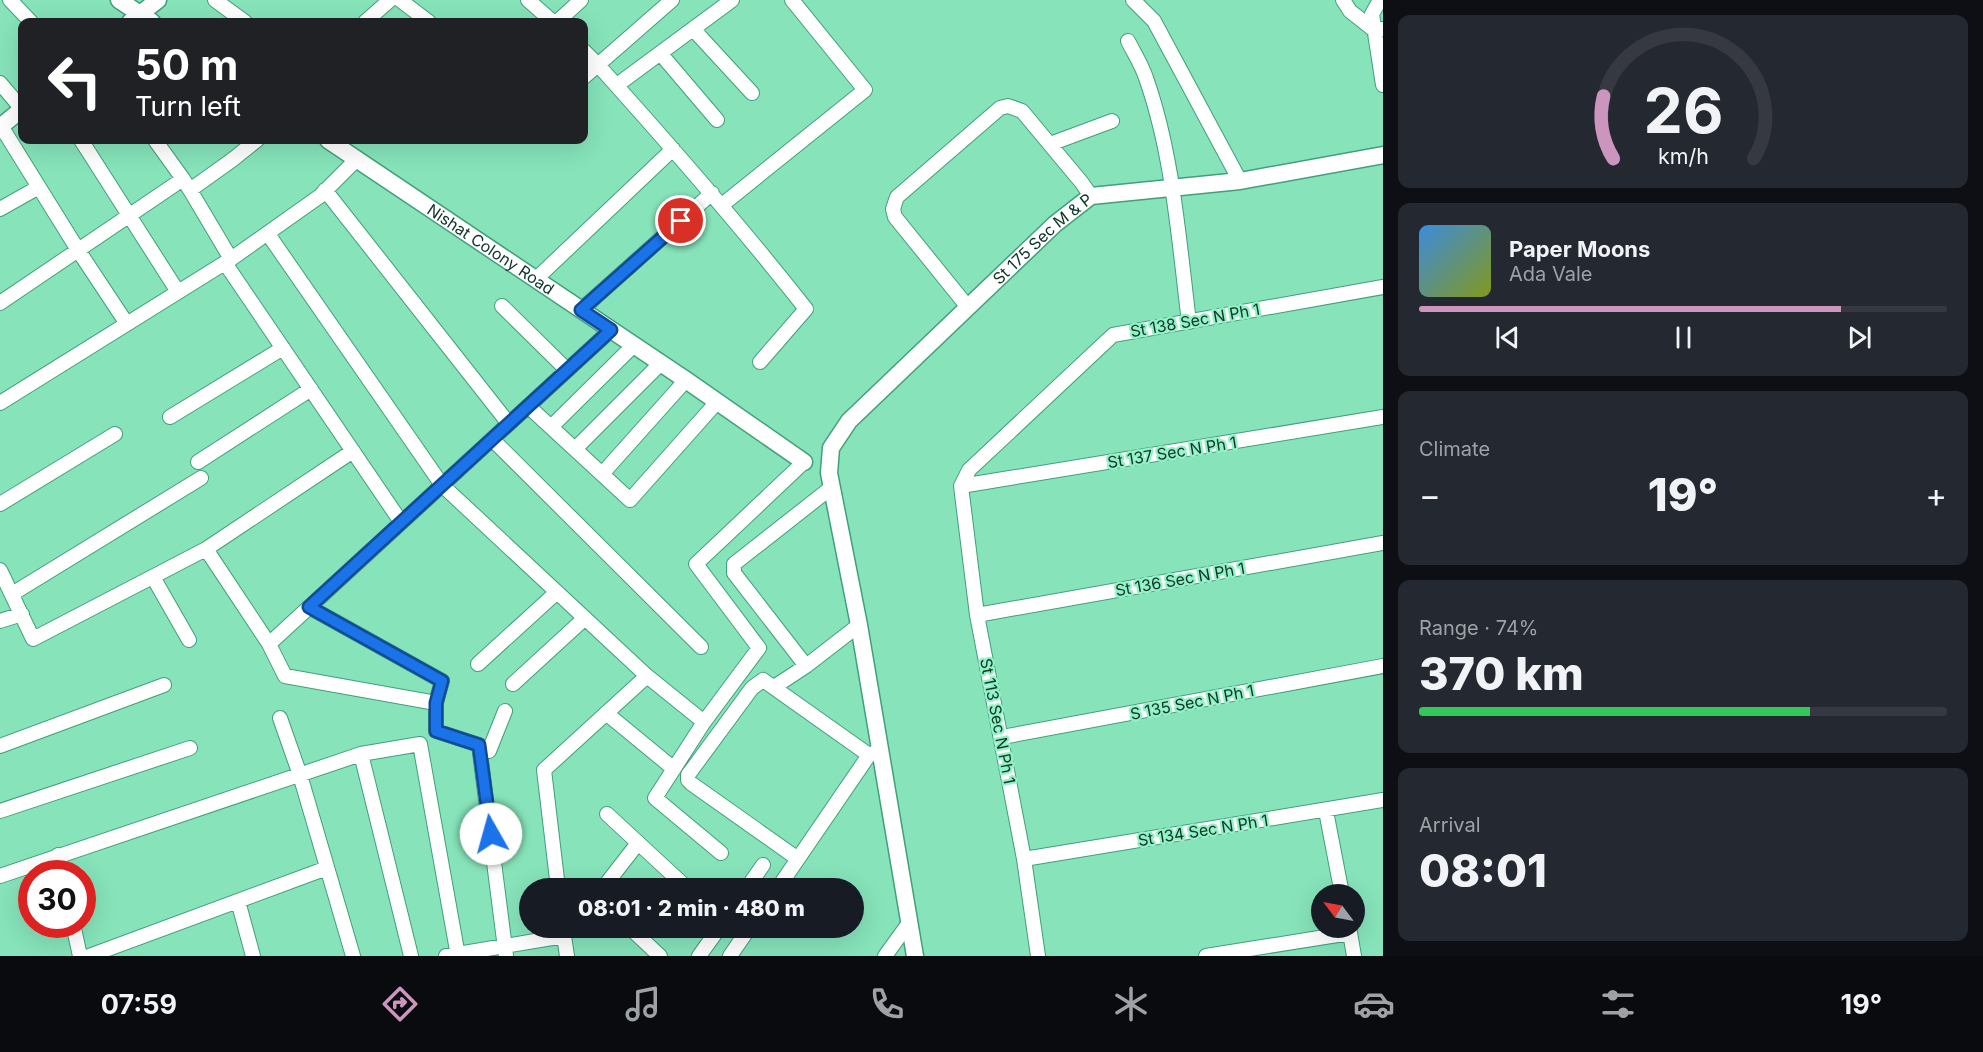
<!DOCTYPE html>
<html lang="en">
<head>
<meta charset="utf-8">
<style>
	body { margin:0; font-family:Inter,sans-serif; background:#242831; color:#f1f3f6; height:100vh; display:flex; flex-direction:column; font-size:22px; white-space:nowrap }
	* { box-sizing:border-box; margin:0 }
	p { font-size:20px; color:#9ea1a6 }
	.icon { flex:none; width:33px; height:33px; fill:none; stroke:currentColor; stroke-width:2; stroke-linecap:round; stroke-linejoin:round }
	.map { position:relative; flex:1; overflow:hidden }
	.side { display:flex; flex-direction:column; gap:15px; padding:15px; background:#0d0f14; width:600px }
	.side>* { flex:none }
	.top-card { position:absolute; left:18px; top:18px; width:570px; height:126px; border-radius:12px; box-shadow:0 6px 24px #0002; background:#202124; color:#fff; overflow:hidden }
	.needle { width:39px; rotate:302deg }
	.buttons { position:absolute; left:1311px; top:884px; display:grid; gap:12px }
	.buttons a { display:grid; place-items:center; width:54px; height:54px; border-radius:50%; background:#171b24; box-shadow:0 6px 24px #0002; font-size:30px }
	.speed { position:absolute; left:18px; top:860px; display:flex; gap:12px; font-size:30px; font-weight:700; text-align:center }
	.speed>* { display:grid; place-content:center; width:78px; height:78px; border-radius:50%; background:#171b24; box-shadow:0 6px 24px #0002; line-height:1 }
	.speed .limit { border:9px solid #d22; background:#fff; color:#111 }
	.pin { position:absolute; display:grid; place-items:center; width:51px; height:51px; color:#fff; margin:-26px; border:3px solid #fff; border-radius:50%; box-shadow:0 2px 6px #0007 }
	.me { position:absolute; width:66px; margin:-33px; rotate:353deg; stroke-linejoin:round; filter:drop-shadow(0 0 4px #0008) }
	.turn { display:flex; align-items:center; gap:21px; height:126px; padding:0 18px; font-size:27px }
	.turn .icon { width:78px; height:78px; stroke-width:2.5 }
	.turn b { display:block; font-size:42px; line-height:51px }
	.big { font-size:45px; font-weight:800; line-height:1.1 }
	.side .card { flex:1; display:flex; flex-direction:column; justify-content:center; gap:9px; min-width:0; padding:0 21px; border-radius:12px; background:#242831 }
	.side .dial { align-items:center; gap:0 }
	.dial svg { height:156px; overflow:visible; fill:none; stroke:#363941; stroke-width:7; stroke-linecap:round; text-anchor:middle }
	.dial text { fill:#f1f3f6; stroke:none }
	.song { display:flex; align-items:center; gap:18px }
	.cover { width:72px; height:72px; border-radius:9px; background:linear-gradient(135deg,hsl(210 70% 55%),hsl(70 70% 35%)) }
	.played { height:6px; border-radius:3px; background:linear-gradient(90deg,#cc95bd 80%,#363941 80%) }
	.keys { display:flex; justify-content:space-around; direction:ltr }
	.heat { display:flex; justify-content:space-between; align-items:center; font-size:33px; direction:ltr }
	.charge { height:9px; border-radius:4px; background:linear-gradient(90deg,#34c759 74%,#363941 0) }
	.trip { position:absolute; left:519px; top:878px; width:345px; height:60px; border-radius:30px; background:#171b24; box-shadow:0 6px 24px #0002; font-weight:800; line-height:60px; text-align:center }
	.tab-bar { display:flex; height:96px; justify-content:space-around; align-items:center; background:#090b0e; color:#9ea1a6 }
	.tab-bar .icon { width:42px; height:42px }
	.tab-bar .active { color:#cc95bd }
	.tab-bar b { font-size:27px; color:#f1f3f6 }
	main { display:flex; flex:1; min-height:0 }
	.map>svg:first-child { display:block }
</style>
</head>
<body>
<main>
<div class="map">
<svg width="1383" height="956" viewBox="0 0 1383 956">
	<rect width="100%" height="100%" fill="#86e3ba"/>
	<g fill="none" stroke-linecap="round" stroke-linejoin="round">
		<g stroke="#41a07a" stroke-width="16">
			<path id="minor" d="M10,0L31,22
				M215,0L245,22
				M400,0L429,22
				M528,0L553,22
				M1133,0L1154,21L1240,181
				M1343,0L1350,11L1374,30L1383,29
				M1380,0L1372,14L1383,85
				M365,22L390,0
				M557,22L581,0
				M693,29L752,93
				M1128,41C1134,53 1142,65 1146,78C1173,154 1179,242 1189,322
				M584,51L598,65C670,145 740,225 806,309L760,362
				M660,53L717,120
				M584,77L672,0
				M0,83L22,109
				M617,85L732,0
				M1,126L78,250L127,324
				M81,140L178,292
				M155,140L183,179
				M1050,144L1112,121
				M190,190L231,259
				M325,190L509,424
				M722,205L865,90L792,0
				M0,209L39,187
				M268,234L442,485L647,676
				M225,263L401,522
				M536,279L673,149
				M0,303L183,179L190,190L232,160L257,140
				M502,306L567,370
				M967,306L895,217L893,209L897,197L1000,108L1008,106L1022,111L1082,183L1091,196
				M581,310L712,193
				M0,403L231,259L320,196L357,159
				M528,406L630,500L717,402
				M170,417L283,348
				M551,427L634,345
				M492,439L701,647
				M575,449L661,363
				M198,462L311,389
				M602,474L686,380
				M961,486L969,470L1113,335L1383,287
				M961,486L977,615L1024,859L1038,956
				M961,486L1383,417
				M0,504L115,434
				M206,549L269,644
				M0,570L33,639L206,549L353,451
				M153,577L189,640
				M12,594L201,478
				M309,607L442,681L436,703
				M977,615L1383,543
				M0,621L22,614
				M478,664L557,592
				M806,666L734,573V564L832,487
				M513,684L585,618
				M774,687L806,666L859,625
				M606,713L674,769
				M280,718L300,775L353,956
				M704,722L759,648L696,564L804,462
				M1002,737L1383,666
				M479,745L489,751L505,711
				M0,746L164,685
				M361,754L411,956
				M0,811L190,748
				M1326,811L1342,894
				M607,814L687,888
				M58,855L62,873
				M798,859L692,784L688,780V775L752,688L763,680L869,755
				M1024,859L1383,800
				M0,876L361,754L420,744L458,956
				M558,888L544,770L647,676L704,722L655,798L721,853
				M603,888L638,843
				M747,888L763,865
				M778,888L869,755L876,752
				M238,901L253,956
				M73,924L80,956
				M629,927L660,956
				M1349,927L1354,956
				M89,956L327,868
				M446,956L564,936L563,927
				M506,956L479,745L436,731V703L285,676L269,644L611,330
				M567,956L564,936L568,931
				M699,956L720,927
				M730,956L750,927
				M885,956L909,923
				M1206,956L1350,933"/>
		</g>
		<g stroke="#41a07a" stroke-width="19">
			<g id="tertiary">
				<path d="M119,0L152,22"/>
				<path d="M130,22L158,0"/>
				<path d="M0,127L22,109"/>
				<path id="s1" d="M328,140L686,380L804,462"/>
				<path id="s2" d="M915,956L859,625L829,473L831,448L849,421L1055,224L1091,196L1240,181L1383,155"/>
			</g>
		</g>
		<use href="#minor" stroke="#fff" stroke-width="14"/>
		<use href="#tertiary" stroke="#fff" stroke-width="16"/>
	</g>
	<g fill="none" stroke-linecap="round" stroke-linejoin="round">
		<g stroke="#114b97" stroke-width="15">
			<path id="route" d="M491,834L479,745L436,731V703L442,681L309,607L611,330L581,310L681,221"/>
		</g>
		<use href="#route" stroke="#1a73e8" stroke-width="10"/>
	</g>
	<g text-anchor="middle" dominant-baseline="central" stroke-width="4.5" stroke-linejoin="round" paint-order="stroke">
		<g font-size="16" fill="#0d3526" stroke="#93f1c7">
			<text stroke="none"><textPath href="#s2" startOffset="814">St 175 Sec M &amp; P</textPath></text>
			<text stroke="none"><textPath href="#s1" startOffset="196">Nishat Colony Road</textPath></text>
			<text transform="translate(1195 320) rotate(-10)">St 138 Sec N Ph 1</text>
			<text transform="translate(1172 452) rotate(-9)">St 137 Sec N Ph 1</text>
			<text transform="translate(1180 579) rotate(-10)">St 136 Sec N Ph 1</text>
			<text transform="translate(1192 702) rotate(-11)">S 135 Sec N Ph 1</text>
			<text transform="translate(998 721) rotate(79)">St 113 Sec N Ph 1</text>
			<text transform="translate(1203 830) rotate(-9)">St 134 Sec N Ph 1</text>
		</g>
	</g>
</svg>
<div class="buttons">
<a><svg class="needle" viewBox="-14 -14 28 28"><path d="M0-13l5 13h-10z" fill="#e53935"/><path d="M0 13l5-13h-10z" fill="#9ea1a6"/></svg></a>
</div>
<div class="speed"><div class="limit">30</div></div>
<div class="pin" style="left:681px;top:221px;background:#d93025"><svg class="icon" aria-label="arrive" viewBox="0 0 24 24"><path d="M6 21V4h12l-3 4 3 4H6"/></svg></div>
<svg class="me" style="left:491px;top:834px" viewBox="-20 -20 40 40"><circle r="19" fill="#fff"/><path d="M0-13L10 11 0 6-10 11z" fill="#1a73e8"/></svg>
<div class="trip">08:01 · 2 min · 480 m</div>
<div class="top-card">
<div class="turn"><svg class="icon" aria-label="left" viewBox="0 0 24 24"><path d="M17 20v-9H6M10 6l-5 5 5 5"/></svg><div><b>50 m</b>Turn left</div></div>
</div>
</div>
<section class="side">
<div class="card dial"><svg viewBox="0 0 100 80">
<path d="M14 69A42 42 0 1 1 86 69"/>
<path d="M14 69A42 42 0 0 1 9 37" stroke="#cc95bd"/>
<text x="50" y="56" font-size="32" font-weight="700">26</text>
<text x="50" y="72" font-size="11">km/h</text>
</svg></div>
<div class="card">
<div class="song"><i class="cover"></i><div><b>Paper Moons</b><p>Ada Vale</p></div></div>
<div class="played"></div>
<div class="keys"><svg class="icon" aria-label="previous" viewBox="0 0 24 24"><path d="M18 5L8 12l10 7zM5 5v14"/></svg><svg class="icon" aria-label="pause" viewBox="0 0 24 24"><path d="M8 5v14M16 5v14"/></svg><svg class="icon" aria-label="next" viewBox="0 0 24 24"><path d="M6 5l10 7-10 7zM19 5v14"/></svg></div>
</div>
<div class="card"><p>Climate</p>
<div class="heat"><a>−</a><b class="big">19°</b><a>+</a></div>
</div>
<div class="card"><p>Range · 74%</p><b class="big">370 km</b><div class="charge"></div></div>
<div class="card"><p>Arrival</p><b class="big">08:01</b></div>
</section>
</main>
<nav class="tab-bar">
<b>07:59</b>
<svg class="icon active" aria-label="directions" viewBox="0 0 24 24"><path d="M12 3l9 9-9 9-9-9zM9 14v-3h6M13 9l2 2-2 2"/></svg>
<svg class="icon" aria-label="music" viewBox="0 0 24 24"><path d="M9 18V5l10-2v13"/><circle cx="6" cy="18" r="3"/><circle cx="16" cy="16" r="3"/></svg>
<svg class="icon" aria-label="phone" viewBox="0 0 24 24"><path d="M5 4h4l2 5-3 2q2 4 5 5l2-3 5 2v4C11 20 4 13 5 4z"/></svg>
<svg class="icon" aria-label="climate" viewBox="0 0 24 24"><path d="M12 3v18M4 7l16 10M4 17L20 7"/></svg>
<svg class="icon" aria-label="car" viewBox="0 0 24 24"><path d="M5 17H2v-5l4-1 3-4h7l3 4 3 1v5h-3M9 17h6M6 11h13"/><circle cx="7" cy="17" r="2"/><circle cx="17" cy="17" r="2"/></svg>
<svg class="icon" aria-label="filters" viewBox="0 0 24 24"><path d="M4 7h16M4 17h16"/><circle cx="9" cy="7" r="2"/><circle cx="15" cy="17" r="2"/></svg>
<b>19°</b>
</nav>
</body>
</html>
